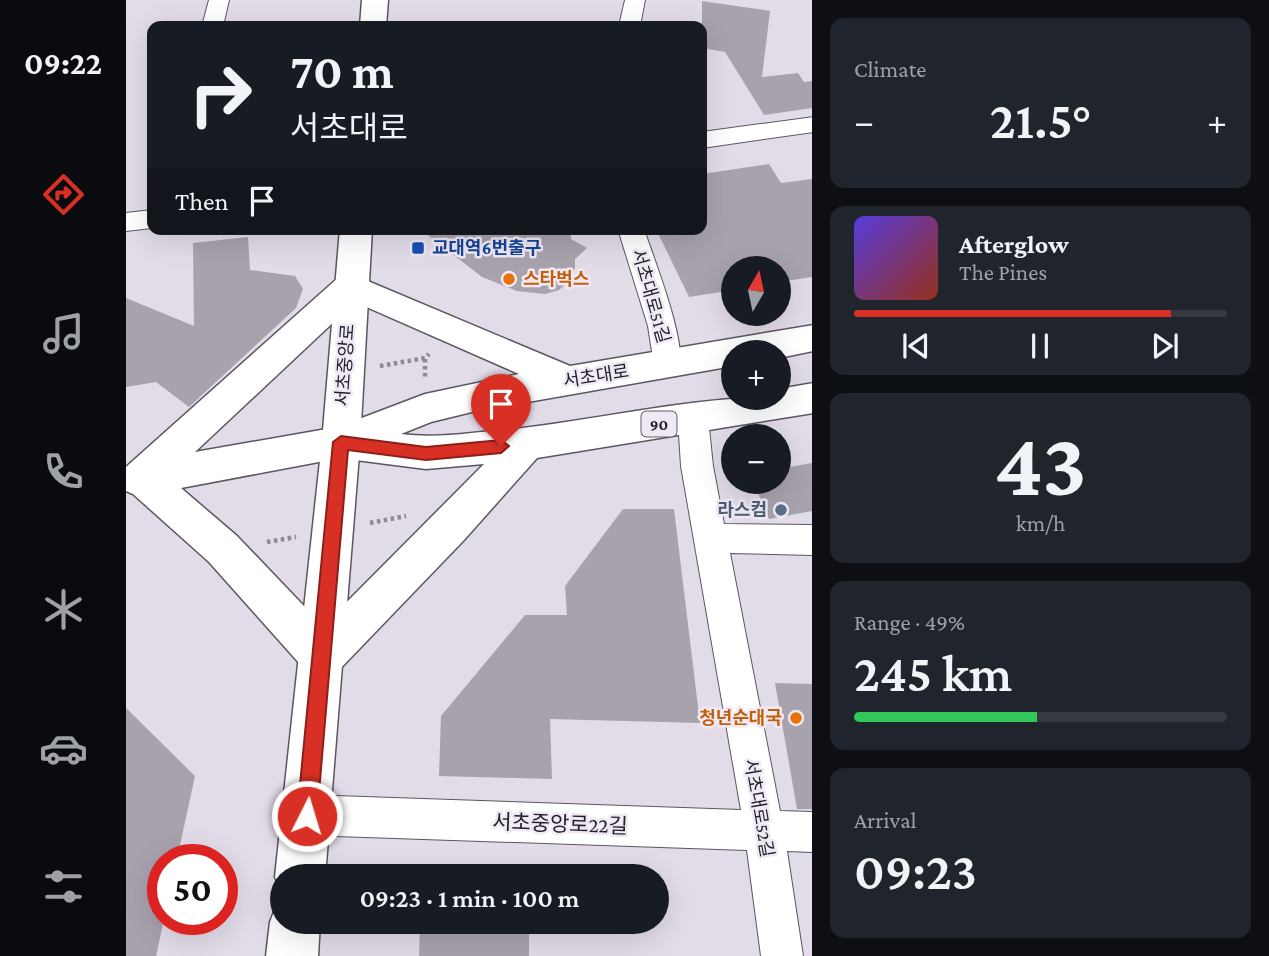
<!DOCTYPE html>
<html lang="en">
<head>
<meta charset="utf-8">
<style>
	body { margin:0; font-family:"Crimson Pro","Noto Sans KR",serif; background:#20242c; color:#f1f3f6; height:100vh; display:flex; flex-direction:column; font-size:26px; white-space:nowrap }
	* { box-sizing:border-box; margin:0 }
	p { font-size:23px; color:#9ea1a6 }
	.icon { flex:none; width:38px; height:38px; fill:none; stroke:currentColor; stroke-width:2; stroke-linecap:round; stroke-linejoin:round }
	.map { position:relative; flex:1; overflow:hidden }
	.panel { display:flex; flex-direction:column; gap:18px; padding:18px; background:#0d0f14; width:457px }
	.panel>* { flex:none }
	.banner { position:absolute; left:21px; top:21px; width:560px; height:214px; border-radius:14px; box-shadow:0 7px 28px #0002; background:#171b24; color:#f1f3f6; overflow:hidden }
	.needle { width:46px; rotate:9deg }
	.buttons { position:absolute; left:595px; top:256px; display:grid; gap:14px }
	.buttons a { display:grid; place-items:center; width:70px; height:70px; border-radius:50%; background:#171b24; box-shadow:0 7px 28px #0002; font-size:35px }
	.speed { position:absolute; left:21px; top:844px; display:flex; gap:14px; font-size:35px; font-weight:700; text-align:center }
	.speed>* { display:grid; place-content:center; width:91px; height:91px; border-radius:50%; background:#171b24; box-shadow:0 7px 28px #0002; line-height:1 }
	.speed .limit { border:10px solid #d22; background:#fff; color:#111 }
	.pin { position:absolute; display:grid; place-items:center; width:60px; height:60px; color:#fff; margin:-72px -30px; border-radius:50% 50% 50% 0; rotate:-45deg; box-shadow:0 0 7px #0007 }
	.pin .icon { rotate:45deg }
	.me { position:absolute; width:77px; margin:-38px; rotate:5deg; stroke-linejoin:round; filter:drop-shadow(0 0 5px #0008) }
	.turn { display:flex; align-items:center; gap:24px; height:147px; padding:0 28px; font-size:32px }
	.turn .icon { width:91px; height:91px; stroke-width:2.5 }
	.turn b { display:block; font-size:49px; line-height:60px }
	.then { display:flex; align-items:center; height:66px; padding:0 28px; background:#0003; gap:14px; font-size:26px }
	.big { font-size:52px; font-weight:600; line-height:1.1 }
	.panel .tile { flex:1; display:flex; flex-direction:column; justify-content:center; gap:10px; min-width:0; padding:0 24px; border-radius:14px; background:#20242c }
	.panel .dial { align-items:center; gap:0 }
	.dial b { font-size:91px; line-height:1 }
	.song { display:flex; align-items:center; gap:21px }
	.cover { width:84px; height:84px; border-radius:10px; background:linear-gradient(135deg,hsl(250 70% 55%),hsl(10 70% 35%)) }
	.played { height:7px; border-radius:4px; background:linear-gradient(90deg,#d93025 85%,#363941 85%) }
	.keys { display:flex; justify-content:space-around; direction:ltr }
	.heat { display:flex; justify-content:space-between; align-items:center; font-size:38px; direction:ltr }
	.charge { height:10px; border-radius:5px; background:linear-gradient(90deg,#34c759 49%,#363941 0) }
	.trip { position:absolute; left:144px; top:864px; width:399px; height:70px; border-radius:35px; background:#171b24; box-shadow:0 7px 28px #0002; font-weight:600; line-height:70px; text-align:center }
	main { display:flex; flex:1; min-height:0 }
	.tabs { display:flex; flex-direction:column; width:126px; justify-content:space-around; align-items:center; background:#090b0e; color:#9ea1a6 }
	.tabs .icon { width:49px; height:49px }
	.tabs .active { color:#d93025 }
	.tabs b { font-size:32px; color:#f1f3f6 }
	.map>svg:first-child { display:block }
</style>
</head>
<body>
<main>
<nav class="tabs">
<b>09:22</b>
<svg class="icon active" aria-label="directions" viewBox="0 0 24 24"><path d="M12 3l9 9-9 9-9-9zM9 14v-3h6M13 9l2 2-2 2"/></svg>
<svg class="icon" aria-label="music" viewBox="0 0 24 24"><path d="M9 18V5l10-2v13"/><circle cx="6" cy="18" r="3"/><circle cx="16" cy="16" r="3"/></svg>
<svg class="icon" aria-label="phone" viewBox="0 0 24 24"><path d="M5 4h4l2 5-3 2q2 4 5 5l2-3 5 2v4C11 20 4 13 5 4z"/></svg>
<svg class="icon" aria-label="climate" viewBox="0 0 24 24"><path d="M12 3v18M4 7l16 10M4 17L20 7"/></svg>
<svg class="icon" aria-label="car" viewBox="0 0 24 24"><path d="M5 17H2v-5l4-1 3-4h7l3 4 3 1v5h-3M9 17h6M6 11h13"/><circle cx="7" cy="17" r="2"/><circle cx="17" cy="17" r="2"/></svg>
<svg class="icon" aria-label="filters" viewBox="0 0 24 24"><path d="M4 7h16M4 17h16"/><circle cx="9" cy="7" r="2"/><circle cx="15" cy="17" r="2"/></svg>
</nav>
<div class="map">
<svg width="687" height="956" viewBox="0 0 687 956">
	<rect width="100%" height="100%" fill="#e2dce8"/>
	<path fill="#a8a2ad" d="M576,1L644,11L636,77L672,73L678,82L686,81V108L638,115L599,52L576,48Z
		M643,164L655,183L686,179V277L653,282V268H607V290L563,297L530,229H576V174Z
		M294,229H444L445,239L461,248L449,259V268L441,283L433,290L419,294L391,291L356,277Z
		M122,237L124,270L169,276L177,289L170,308L63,407L30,382L0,387V298L68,326L67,243Z
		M686,463V511L643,519L627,481H653V469Z
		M497,509H548L574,723L424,719L426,779L313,776L315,716L399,615H441L439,586Z
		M649,683L686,684V809H671Z
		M0,708L69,776L51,859H37V924L30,956H0Z
		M294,922H403V956H293Z"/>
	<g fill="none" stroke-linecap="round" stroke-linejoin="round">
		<g stroke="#5b5660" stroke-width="2">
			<path id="street" d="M83,0H103L97,26H76Z
				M499,0H519L514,26H493Z
				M687,117V132L576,148V132Z
				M26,210V228L0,231V213Z
				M492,229H518C527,257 564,349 552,372L542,375L532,372L528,364L522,326Z
				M567,407L578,410L582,419L587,466L598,524L687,525V555L604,553L654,811L687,812V852L661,851L677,956H635L621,850L181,835L167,829L161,815L167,801L181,795L615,810L555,466L552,419L556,410Z"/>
		</g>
		<g stroke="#5b5660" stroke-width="3">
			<path id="secondary" d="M236,0H262L260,26H234Z
				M214,229H246L234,442L199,877H156V893L149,877L196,442Z
				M156,902V922H194L192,956H140L144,922L151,904Z"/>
		</g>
		<g stroke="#5b5660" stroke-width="3">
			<path id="primary" d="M225,274L444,366L687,325V351L653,358V352H607V366L350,411L305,422L275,434C306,438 335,434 366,431C462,423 557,397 653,397V389L687,383V413L411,458L338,540L211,672L196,678L181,672L83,562L7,494L0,491V467L213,277ZM229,302L393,374L299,394L212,427L69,452ZM214,458L300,469L358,464L197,626L111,536L55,488Z"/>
		</g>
		<path stroke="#8e8a93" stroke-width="4.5" stroke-dasharray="3.5 3.5" stroke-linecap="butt" d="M299,359V378
			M254,366L299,358L303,354
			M244,523L280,516
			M141,542L170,537"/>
		<use href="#street" fill="#fff" fill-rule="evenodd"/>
		<use href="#secondary" fill="#fff" fill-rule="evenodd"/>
		<use href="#primary" fill="#fff" fill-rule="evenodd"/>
	</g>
	<path fill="#d93025" stroke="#8d1f18" stroke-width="2" d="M215,436L300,447L375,440L383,446L375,453L300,460L222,450L191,816L188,823L181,825L174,823L171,816L207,442Z"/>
	<rect fill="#1a4fb4" stroke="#efe9f5" stroke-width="2.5" x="285" y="241" width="14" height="14" rx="3.5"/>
	<g fill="#e8710a" stroke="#efe9f5" stroke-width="2.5">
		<circle cx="383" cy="279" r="7"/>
		<circle cx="670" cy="718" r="7"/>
	</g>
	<circle fill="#5c6f8a" stroke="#efe9f5" stroke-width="2.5" cx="655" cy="510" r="7"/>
	<g text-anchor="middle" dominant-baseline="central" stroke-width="5" stroke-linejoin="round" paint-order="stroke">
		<rect fill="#efe9f5" stroke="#605d63" stroke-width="2" x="515.5" y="411.5" width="35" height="25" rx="5"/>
		<g font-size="16" font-weight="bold" fill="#232125">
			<text x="533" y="424">90</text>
		</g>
		<g font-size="18" font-weight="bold" fill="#164399" stroke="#efe9f5" text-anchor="start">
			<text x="306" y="248">교대역6번출구</text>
		</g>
		<g font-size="18" font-weight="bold" fill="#c56008" stroke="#efe9f5" text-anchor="start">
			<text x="397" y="279">스타벅스</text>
			<text x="656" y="718" text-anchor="end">청년순대국</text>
		</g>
		<g font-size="18" fill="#232125" stroke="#efe9f5">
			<text transform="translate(525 296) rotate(74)">서초대로51길</text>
			<text transform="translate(219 365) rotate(-86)">서초중앙로</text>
			<text transform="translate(470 376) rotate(-9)">서초대로</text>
			<text transform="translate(633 808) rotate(80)">서초대로52길</text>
		</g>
		<g font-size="18" font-weight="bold" fill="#4e5e75" stroke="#efe9f5" text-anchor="end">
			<text x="641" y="510">라스컴</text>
		</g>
		<g font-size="21" fill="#232125" stroke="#efe9f5">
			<text transform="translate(434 824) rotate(2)">서초중앙로22길</text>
		</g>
	</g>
</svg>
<div class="buttons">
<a><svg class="needle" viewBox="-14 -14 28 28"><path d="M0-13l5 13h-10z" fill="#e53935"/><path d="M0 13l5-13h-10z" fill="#9ea1a6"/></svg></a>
<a>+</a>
<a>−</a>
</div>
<div class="speed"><div class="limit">50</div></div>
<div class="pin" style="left:375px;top:446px;background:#d93025"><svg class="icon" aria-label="arrive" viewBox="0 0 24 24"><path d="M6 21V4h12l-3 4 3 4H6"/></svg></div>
<svg class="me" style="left:181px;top:816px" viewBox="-20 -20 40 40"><circle r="17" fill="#d93025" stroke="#fff" stroke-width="3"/><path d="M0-11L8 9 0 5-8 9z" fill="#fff"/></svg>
<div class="trip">09:23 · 1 min · 100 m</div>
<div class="banner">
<div class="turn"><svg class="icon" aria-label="right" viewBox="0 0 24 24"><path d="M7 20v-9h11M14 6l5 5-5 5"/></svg><div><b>70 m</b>서초대로</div></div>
<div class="then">Then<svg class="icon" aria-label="arrive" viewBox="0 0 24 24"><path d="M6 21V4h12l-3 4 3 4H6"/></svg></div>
</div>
</div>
<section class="panel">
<div class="tile"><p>Climate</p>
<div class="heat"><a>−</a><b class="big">21.5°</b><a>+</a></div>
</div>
<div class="tile">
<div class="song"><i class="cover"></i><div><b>Afterglow</b><p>The Pines</p></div></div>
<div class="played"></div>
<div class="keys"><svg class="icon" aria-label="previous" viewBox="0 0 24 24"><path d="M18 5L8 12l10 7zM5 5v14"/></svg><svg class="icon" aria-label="pause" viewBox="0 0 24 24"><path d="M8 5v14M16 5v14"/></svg><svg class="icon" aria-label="next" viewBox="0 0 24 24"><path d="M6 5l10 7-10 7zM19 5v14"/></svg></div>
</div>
<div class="tile dial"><b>43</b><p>km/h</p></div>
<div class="tile"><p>Range · 49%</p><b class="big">245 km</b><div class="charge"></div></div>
<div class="tile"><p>Arrival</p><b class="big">09:23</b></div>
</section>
</main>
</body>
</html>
